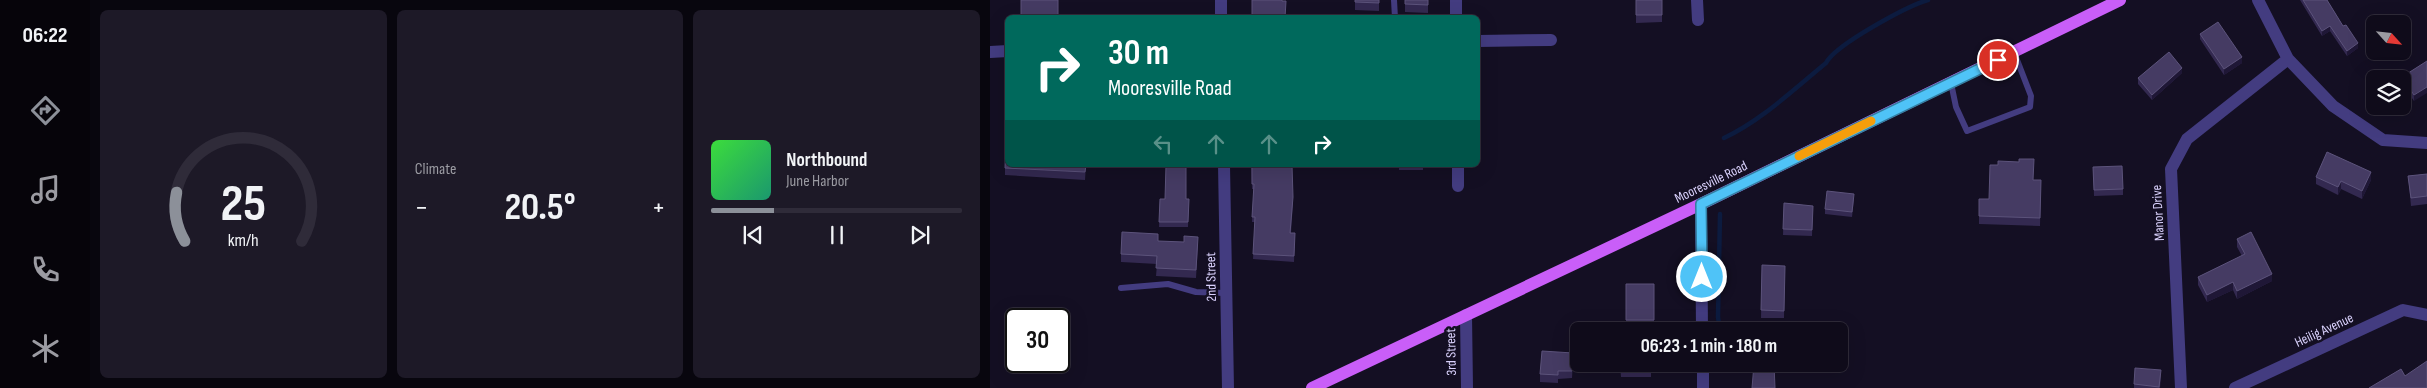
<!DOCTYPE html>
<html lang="en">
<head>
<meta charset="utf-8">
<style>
	body { margin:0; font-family:"Sofia Sans Condensed",sans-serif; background:#1d1927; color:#f1f3f6; height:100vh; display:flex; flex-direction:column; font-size:19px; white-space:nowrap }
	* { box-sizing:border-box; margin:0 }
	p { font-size:16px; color:#9b9ba2 }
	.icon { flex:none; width:28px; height:28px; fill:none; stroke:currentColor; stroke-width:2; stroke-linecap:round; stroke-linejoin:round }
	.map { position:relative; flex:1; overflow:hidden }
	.side { display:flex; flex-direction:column; gap:10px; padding:10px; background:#08060e; width:900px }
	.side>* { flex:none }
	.top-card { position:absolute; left:15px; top:15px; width:475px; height:152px; border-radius:8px; box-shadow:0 5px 20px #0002,0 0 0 1px #2f2b39; background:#00695c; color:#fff; overflow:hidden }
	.needle { width:32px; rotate:117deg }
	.tools { position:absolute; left:1376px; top:15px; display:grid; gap:10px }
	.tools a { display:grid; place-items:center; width:45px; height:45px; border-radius:8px; background:#0f0b1a; box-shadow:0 5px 20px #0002,0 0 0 1px #2f2b39; font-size:25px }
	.speed { position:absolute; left:15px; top:308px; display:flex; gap:10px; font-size:25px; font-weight:700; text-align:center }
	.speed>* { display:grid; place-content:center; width:65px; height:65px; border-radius:50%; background:#0f0b1a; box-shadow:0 5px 20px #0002,0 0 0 1px #2f2b39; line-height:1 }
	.speed .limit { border:2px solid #111; border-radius:8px; background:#fff; color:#111 }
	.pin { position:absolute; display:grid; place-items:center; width:42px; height:42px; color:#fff; margin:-21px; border:2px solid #fff; border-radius:50%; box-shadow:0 1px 5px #0007 }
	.me { position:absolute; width:55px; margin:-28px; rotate:0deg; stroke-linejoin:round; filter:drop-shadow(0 0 4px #0008) }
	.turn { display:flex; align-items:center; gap:18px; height:105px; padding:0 20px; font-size:22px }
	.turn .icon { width:65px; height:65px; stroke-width:2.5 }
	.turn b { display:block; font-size:35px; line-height:42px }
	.lanes { display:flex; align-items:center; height:48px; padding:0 20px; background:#0003; justify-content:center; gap:25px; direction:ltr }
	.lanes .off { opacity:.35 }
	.big { font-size:38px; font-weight:700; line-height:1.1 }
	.side .widget { flex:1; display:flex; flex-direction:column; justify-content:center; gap:8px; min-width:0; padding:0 18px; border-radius:8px; background:#1d1927 }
	.side .dial { align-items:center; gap:0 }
	.dial svg { height:130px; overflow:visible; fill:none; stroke:#2f2b39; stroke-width:7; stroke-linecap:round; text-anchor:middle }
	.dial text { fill:#f1f3f6; stroke:none }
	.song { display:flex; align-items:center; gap:15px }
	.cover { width:60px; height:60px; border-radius:8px; background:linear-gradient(135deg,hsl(120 70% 55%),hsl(160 70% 35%)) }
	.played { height:5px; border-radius:2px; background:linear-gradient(90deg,#8c9099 25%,#2f2b39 25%) }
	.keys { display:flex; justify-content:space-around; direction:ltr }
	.heat { display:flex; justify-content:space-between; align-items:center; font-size:28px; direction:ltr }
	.side .tiles { flex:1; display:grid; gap:10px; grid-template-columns:repeat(3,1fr) }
	.trip { position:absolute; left:580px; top:322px; width:278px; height:50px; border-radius:8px; background:#0f0b1a; box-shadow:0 5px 20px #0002,0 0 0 1px #2f2b39; font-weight:700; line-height:50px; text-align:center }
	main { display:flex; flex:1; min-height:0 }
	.tab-bar { display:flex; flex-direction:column; width:90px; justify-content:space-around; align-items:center; background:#06040a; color:#9b9ba2 }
	.tab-bar .icon { width:35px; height:35px }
	.tab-bar .current { color:#8c9099 }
	.tab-bar b { font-size:22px; color:#f1f3f6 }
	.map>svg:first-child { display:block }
</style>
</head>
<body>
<main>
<nav class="tab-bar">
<b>06:22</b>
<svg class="icon current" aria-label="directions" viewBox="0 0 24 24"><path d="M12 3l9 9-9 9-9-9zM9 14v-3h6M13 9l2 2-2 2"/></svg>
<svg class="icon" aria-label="music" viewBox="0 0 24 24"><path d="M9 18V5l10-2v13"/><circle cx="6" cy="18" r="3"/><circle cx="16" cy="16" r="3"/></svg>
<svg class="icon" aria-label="phone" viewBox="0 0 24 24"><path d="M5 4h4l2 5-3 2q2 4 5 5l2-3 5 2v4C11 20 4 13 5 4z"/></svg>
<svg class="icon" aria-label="climate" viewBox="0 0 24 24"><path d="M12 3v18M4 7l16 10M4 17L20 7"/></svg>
</nav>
<section class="side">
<div class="tiles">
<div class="widget dial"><svg viewBox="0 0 100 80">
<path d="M14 69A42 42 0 1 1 86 69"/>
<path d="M14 69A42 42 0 0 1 9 39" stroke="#8c9099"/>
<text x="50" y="56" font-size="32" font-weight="700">25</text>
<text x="50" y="72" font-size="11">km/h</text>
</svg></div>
<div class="widget"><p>Climate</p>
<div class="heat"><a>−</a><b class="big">20.5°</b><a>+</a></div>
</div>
<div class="widget">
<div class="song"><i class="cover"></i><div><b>Northbound</b><p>June Harbor</p></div></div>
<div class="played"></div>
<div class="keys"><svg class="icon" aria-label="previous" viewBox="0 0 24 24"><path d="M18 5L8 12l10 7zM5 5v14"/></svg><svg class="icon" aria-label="pause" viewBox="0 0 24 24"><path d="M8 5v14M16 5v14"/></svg><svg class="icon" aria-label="next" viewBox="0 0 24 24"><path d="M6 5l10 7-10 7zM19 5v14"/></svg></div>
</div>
</div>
</section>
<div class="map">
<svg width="1437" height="388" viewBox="0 0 1437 388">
	<rect width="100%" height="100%" fill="#140f23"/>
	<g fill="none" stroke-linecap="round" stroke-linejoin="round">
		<path stroke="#0c1b3f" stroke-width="4.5" d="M734,138C772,120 803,90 836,63C845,45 917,6 938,0
			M730,214L728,317L730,331"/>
		<path stroke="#433c80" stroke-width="6" d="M404,0L405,18
			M961,83L966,107L977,131L1040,107L1041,96L1024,52
			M131,288L178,284L206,292L236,293"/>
		<path stroke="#433c80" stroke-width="12" d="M231,0V18
			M466,0V18
			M707,0L708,20
			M1268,0L1298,59L1343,106L1393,140L1437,143
			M488,41L561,40
			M0,52L18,51
			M234,165L238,388
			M468,165V186
			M711,204L712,331
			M476,315L477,388
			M713,364V388
			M1191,388L1181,169L1197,139L1298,59
			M1245,388L1413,310L1437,315"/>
		<path stroke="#c95ef8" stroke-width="12" d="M322,388L711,204L1130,0"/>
	</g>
	<path fill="#332950" d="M365,0H389V11L365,10Z
		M415,0H438V13L415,12Z
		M646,0H672V22L646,23Z
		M1310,0H1337L1353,26L1368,48L1357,56L1340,31L1332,36Z
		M1210,34L1252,63L1234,75L1210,39Z
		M1437,61L1424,101L1412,83V77Z
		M1192,73L1162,100L1148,84V78Z
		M18,165H96L95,180L15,175V168Z
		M261,165L303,202L301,233H305L304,262L263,259L265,222H262L264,189H262Z
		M409,165H433V170H409Z
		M1103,167L1133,189V195L1104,196Z
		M1437,174V204L1421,206L1418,176Z
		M1326,177L1381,180L1372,199L1351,189L1348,195L1326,184Z
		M1043,180H1051L1050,226L989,224V199H999Z
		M170,199H199L198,227H169Z
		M864,199L862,217L835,214V209Z
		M794,203L823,206L822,236L793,235Z
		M1247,239L1282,281L1247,299L1243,290L1217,302L1208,285V277L1252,256L1247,247Z
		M168,241L208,245L206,278L166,276L167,264L131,262V254Z
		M772,265L795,266L794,318H771Z
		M636,284H664V328H636Z
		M583,360L582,378L568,379V383L550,382V374Z
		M630,364H661V377H631Z
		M761,364H784L761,370Z
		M1171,375L1170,388H1144V384Z"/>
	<path fill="#1f1736" d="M1340,26V31L1332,36V31Z
		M1368,43V48L1357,56V51Z
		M1252,57V63L1234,75V69Z
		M1192,68V73L1162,100V95Z
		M1437,87V93L1424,101V95Z
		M1381,172V180L1372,199V191Z
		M1351,181V189L1348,195V187Z
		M1282,274V281L1247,299V291Z
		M1243,282V290L1217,302V295Z"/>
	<path fill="#453b63" stroke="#5c537b" d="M31,0H68V18H31Z
		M262,0H292V1H296L295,18H262Z
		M365,0H389V3L365,2Z
		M415,0H438V5L415,4Z
		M646,0H672V15H646Z
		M1313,0H1337L1353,26L1356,25L1368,43L1357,51L1340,26L1332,31Z
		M1228,22L1252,57L1234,69L1210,34Z
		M1179,52L1192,68L1162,95L1148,78Z
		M1437,61V87L1424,95L1412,77Z
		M16,132H18V165H96L95,172L15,168Z
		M1337,152L1381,172L1372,191L1351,181L1348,187L1326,177Z
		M1029,159H1044L1043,180H1051L1050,218L989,216V199H999L1000,165H1008V161L1029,162Z
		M176,165H196V199H199L198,222H169L170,199H175Z
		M262,165H302L303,197L300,233H305L304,256L263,254L265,217H262L264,184H262Z
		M1132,166L1133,189L1104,190L1103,167Z
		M1437,174V196L1421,198L1418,176Z
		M837,191L864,194L862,212L835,209Z
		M794,203L823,206L822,230L793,229Z
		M132,232L168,234V241L194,242V236L208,237L206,270L166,268L167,256L131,254Z
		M1261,232L1282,274L1247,291L1243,282L1217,295L1208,277L1255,254L1247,239Z
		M772,265L795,266L794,311L771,310Z
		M636,284H664V320H636Z
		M552,351L583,353L582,371H568V375L550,374Z
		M1437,361V388H1379L1411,369L1415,376Z
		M630,364H661V371L631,372Z
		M761,364H784L785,388H762L764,364Z
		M1145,368L1171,370L1169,387L1144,384Z"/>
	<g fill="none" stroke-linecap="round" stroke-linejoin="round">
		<g stroke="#337fa1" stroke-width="12">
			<path id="route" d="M712,277L711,204L1008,60"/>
		</g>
		<use href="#route" stroke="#4fc3f7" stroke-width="9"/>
		<path stroke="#f59e0b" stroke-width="9" d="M809,156L881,121"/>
	</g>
	<g text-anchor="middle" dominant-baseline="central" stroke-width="5" stroke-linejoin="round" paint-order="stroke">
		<g font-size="14" fill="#dad2fd" stroke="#140f23">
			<text transform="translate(721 182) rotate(-26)">Mooresville Road</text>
			<text transform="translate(1168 213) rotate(-93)">Manor Drive</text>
			<text transform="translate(221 277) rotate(-91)">2nd Street</text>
			<text transform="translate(1334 330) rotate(-25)">Heilig Avenue</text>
			<text transform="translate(461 352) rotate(-91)">3rd Street</text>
		</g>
	</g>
</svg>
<div class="tools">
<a><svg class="needle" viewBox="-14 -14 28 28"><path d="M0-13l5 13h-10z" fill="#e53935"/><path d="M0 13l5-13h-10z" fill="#9b9ba2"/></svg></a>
<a><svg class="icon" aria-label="layers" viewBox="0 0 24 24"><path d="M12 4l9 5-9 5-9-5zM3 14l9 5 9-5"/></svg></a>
</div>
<div class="speed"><div class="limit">30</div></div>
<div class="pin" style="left:1008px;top:60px;background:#d93025"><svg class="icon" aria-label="arrive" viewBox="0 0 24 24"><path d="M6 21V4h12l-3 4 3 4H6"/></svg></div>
<svg class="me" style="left:712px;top:277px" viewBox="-20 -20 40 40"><circle r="17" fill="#4fc3f7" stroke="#fff" stroke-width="3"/><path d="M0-11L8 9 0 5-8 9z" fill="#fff"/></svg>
<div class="trip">06:23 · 1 min · 180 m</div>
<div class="top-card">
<div class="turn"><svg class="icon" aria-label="right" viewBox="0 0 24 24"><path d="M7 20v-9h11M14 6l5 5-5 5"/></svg><div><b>30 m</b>Mooresville Road</div></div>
<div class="lanes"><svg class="icon off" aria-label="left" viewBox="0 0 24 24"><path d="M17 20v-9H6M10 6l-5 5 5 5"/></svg><svg class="icon off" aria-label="ahead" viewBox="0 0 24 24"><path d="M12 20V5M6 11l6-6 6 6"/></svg><svg class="icon off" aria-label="ahead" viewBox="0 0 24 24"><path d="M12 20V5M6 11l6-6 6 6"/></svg><svg class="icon" aria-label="right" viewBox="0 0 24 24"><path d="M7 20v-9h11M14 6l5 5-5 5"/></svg></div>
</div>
</div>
</main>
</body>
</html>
